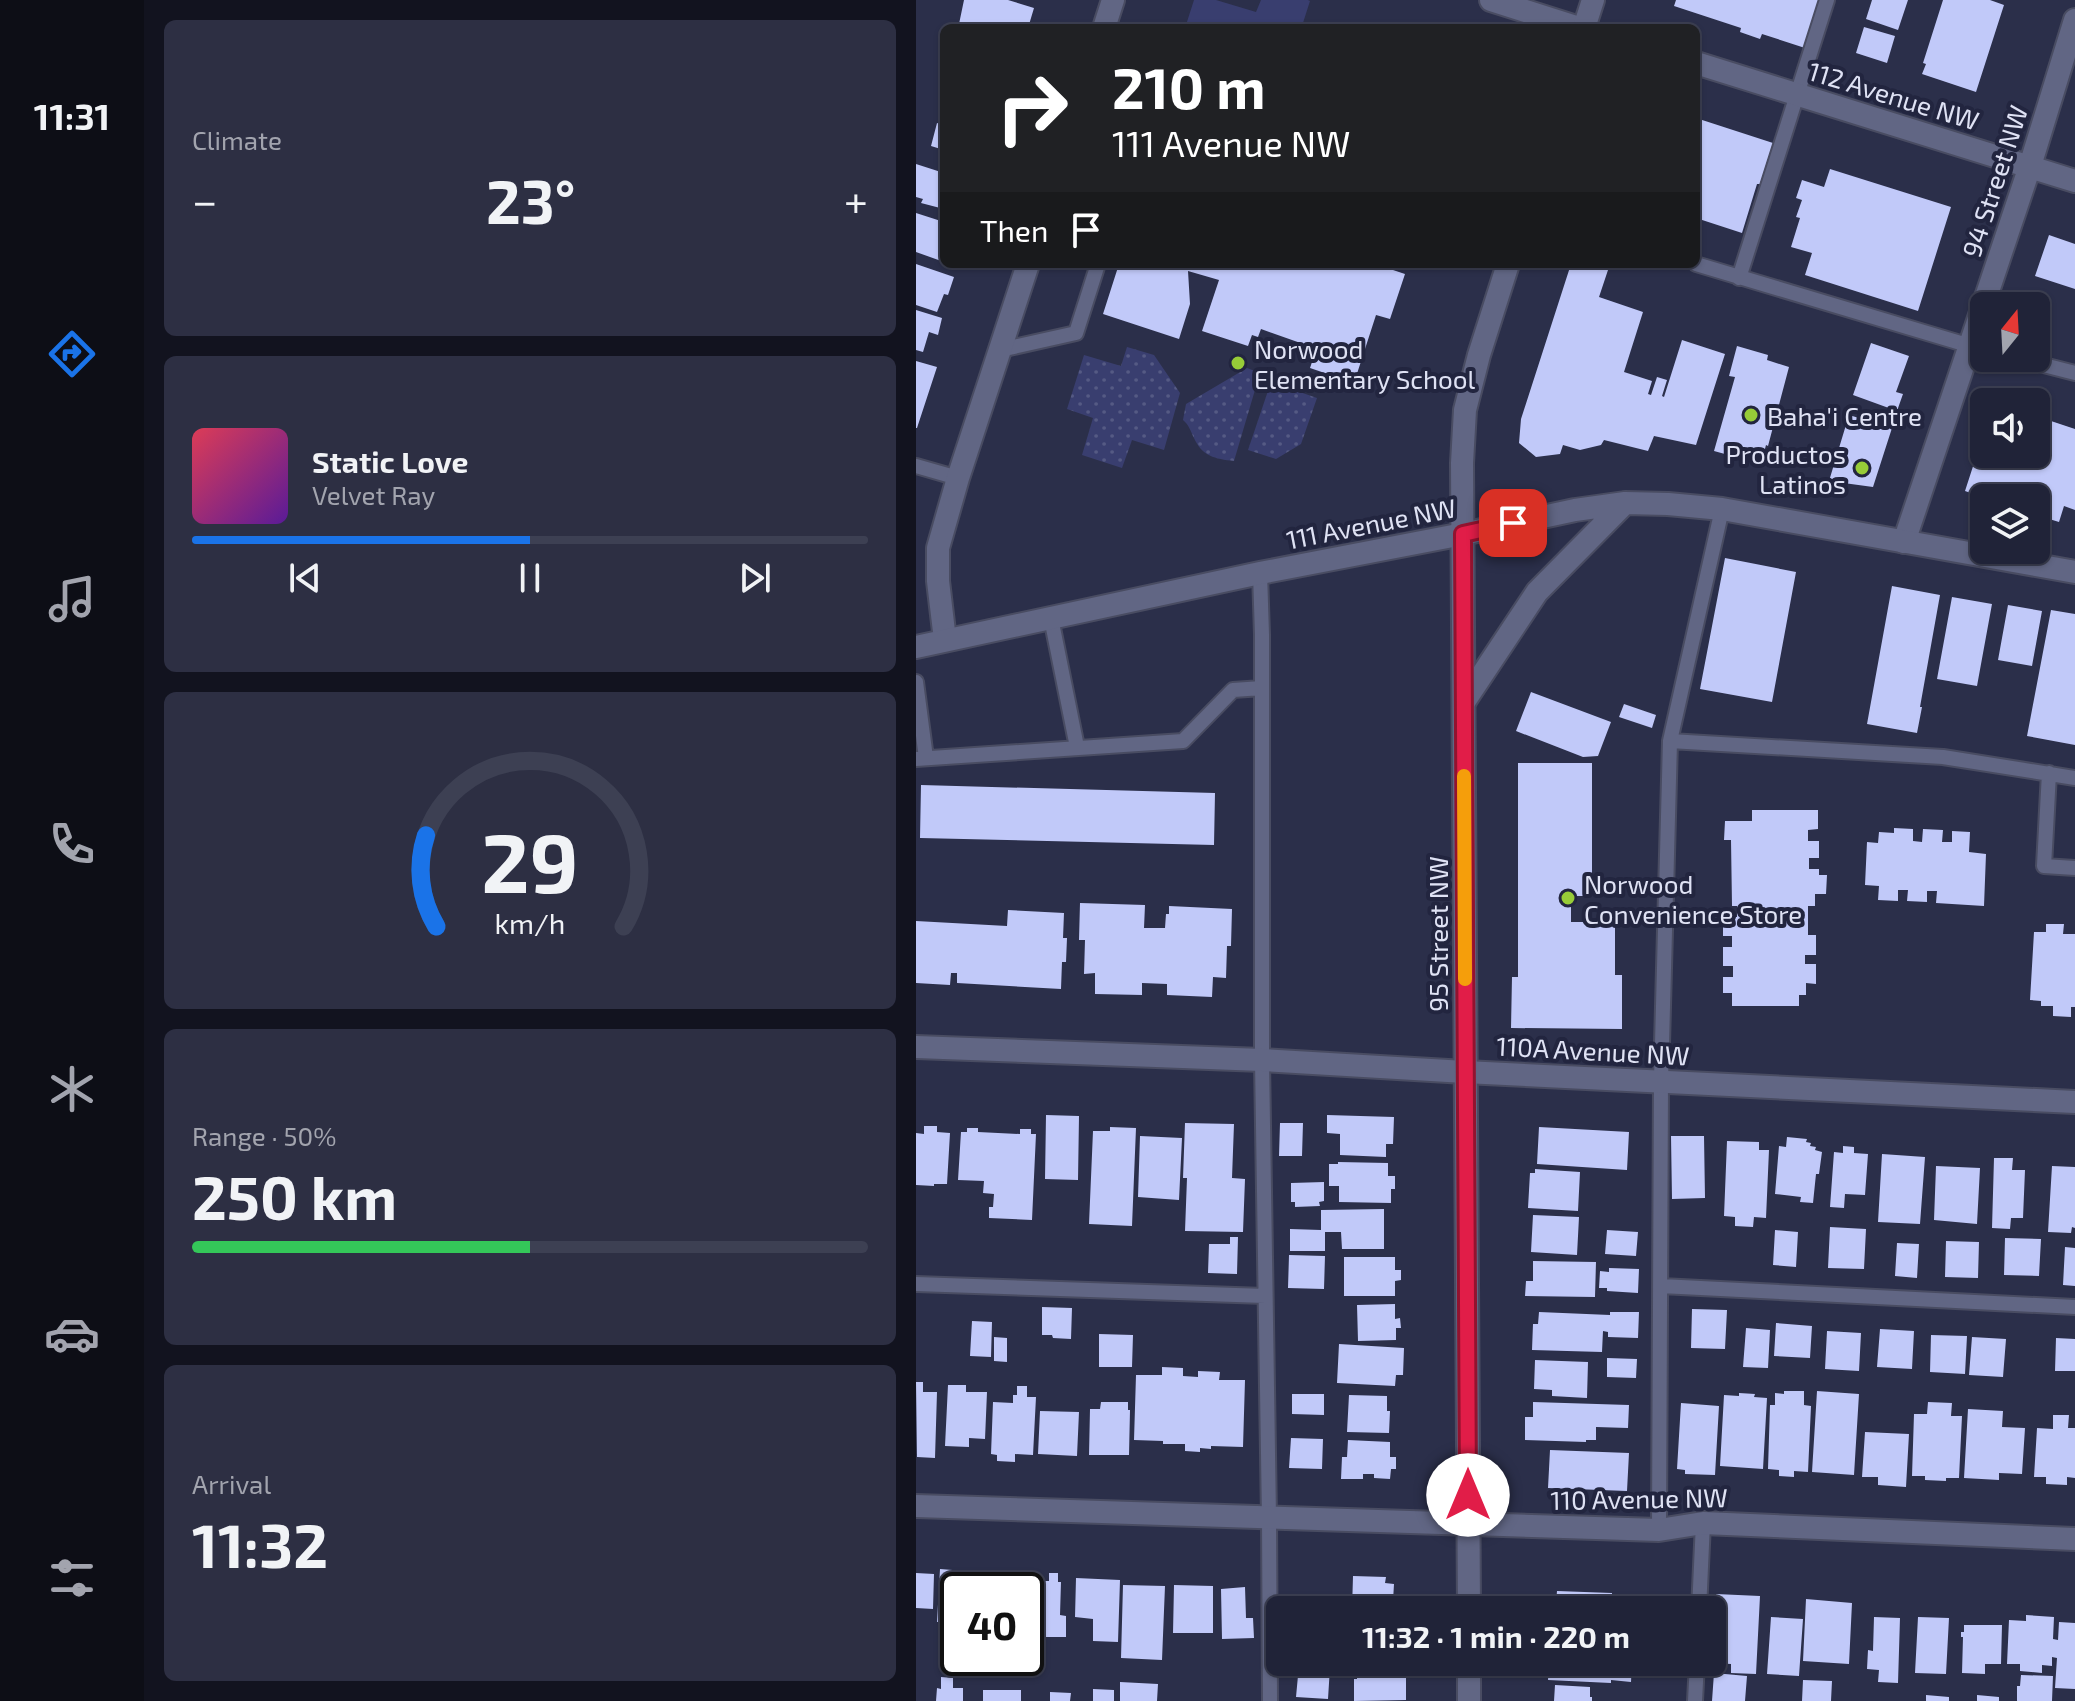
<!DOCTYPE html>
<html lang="en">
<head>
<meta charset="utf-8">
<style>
	body { margin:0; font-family:"Exo 2",sans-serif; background:#2d2f43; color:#f1f3f6; height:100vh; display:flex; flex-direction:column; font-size:30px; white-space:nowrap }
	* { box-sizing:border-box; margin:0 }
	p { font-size:26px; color:#a2a4ae }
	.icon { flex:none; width:44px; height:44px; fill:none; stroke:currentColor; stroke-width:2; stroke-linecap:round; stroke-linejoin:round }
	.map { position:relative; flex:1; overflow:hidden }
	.panel { display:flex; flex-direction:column; gap:20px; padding:20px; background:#12131f; width:772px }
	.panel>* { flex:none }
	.guide { position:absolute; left:24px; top:24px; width:760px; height:244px; border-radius:12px; box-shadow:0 2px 6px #0004,0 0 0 2px #3d4053; background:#202124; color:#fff; overflow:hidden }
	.needle { width:52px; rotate:18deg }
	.buttons { position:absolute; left:1054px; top:292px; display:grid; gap:16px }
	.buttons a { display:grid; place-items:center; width:80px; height:80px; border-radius:12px; background:#202338; box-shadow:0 2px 6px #0004,0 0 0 2px #3d4053; font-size:40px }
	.speed { position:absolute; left:24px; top:1572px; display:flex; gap:16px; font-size:40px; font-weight:700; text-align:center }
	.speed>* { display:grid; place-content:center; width:104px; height:104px; border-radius:50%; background:#202338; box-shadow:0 2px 6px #0004,0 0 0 2px #3d4053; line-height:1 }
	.speed .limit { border:4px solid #111; border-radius:12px; background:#fff; color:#111 }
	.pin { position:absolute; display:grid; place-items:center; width:68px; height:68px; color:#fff; margin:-34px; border-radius:16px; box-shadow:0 4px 12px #0006 }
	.me { position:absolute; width:88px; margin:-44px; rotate:0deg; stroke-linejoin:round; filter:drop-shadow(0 0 6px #0008) }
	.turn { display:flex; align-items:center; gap:28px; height:168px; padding:0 40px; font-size:36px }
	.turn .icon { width:104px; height:104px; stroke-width:2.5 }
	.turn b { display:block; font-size:56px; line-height:68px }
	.then { display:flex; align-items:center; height:76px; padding:0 40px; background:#0003; gap:16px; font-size:30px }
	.big { font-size:60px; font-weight:700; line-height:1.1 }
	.panel .widget { flex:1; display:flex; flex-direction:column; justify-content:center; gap:12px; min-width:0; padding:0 28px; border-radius:12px; background:#2d2f43 }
	.panel .dial { align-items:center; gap:0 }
	.dial svg { height:208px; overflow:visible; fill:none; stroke:#3d4053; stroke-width:7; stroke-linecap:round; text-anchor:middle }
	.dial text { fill:#f1f3f6; stroke:none }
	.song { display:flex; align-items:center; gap:24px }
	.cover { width:96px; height:96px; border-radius:12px; background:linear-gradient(135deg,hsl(350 70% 55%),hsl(270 70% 35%)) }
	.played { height:8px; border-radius:4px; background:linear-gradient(90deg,#1a73e8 50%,#3d4053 50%) }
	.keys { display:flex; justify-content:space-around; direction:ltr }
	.heat { display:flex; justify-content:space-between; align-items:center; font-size:44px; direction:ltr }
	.charge { height:12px; border-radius:6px; background:linear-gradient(90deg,#34c759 50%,#3d4053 0) }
	.trip { position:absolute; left:350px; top:1596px; width:460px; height:80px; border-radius:12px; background:#202338; box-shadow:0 2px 6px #0004,0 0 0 2px #3d4053; font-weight:700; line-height:80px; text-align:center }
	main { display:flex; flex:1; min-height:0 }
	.dock { display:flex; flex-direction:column; width:144px; justify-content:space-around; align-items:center; background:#0d0e16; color:#a2a4ae }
	.dock .icon { width:56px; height:56px }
	.dock .on { color:#1a73e8 }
	.dock b { font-size:36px; color:#f1f3f6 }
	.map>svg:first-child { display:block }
</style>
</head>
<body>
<main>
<nav class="dock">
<b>11:31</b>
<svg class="icon on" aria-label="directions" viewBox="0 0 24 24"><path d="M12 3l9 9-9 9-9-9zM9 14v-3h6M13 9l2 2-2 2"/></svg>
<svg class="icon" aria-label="music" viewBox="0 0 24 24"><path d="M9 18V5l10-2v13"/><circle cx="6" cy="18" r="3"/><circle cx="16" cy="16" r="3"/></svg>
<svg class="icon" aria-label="phone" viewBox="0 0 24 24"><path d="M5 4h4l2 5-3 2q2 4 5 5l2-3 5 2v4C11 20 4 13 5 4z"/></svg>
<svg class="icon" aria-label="climate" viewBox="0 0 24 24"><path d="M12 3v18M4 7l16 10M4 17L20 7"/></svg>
<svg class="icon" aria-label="car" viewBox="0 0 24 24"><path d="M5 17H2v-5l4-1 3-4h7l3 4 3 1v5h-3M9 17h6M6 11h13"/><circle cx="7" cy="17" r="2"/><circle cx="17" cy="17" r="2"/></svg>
<svg class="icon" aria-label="filters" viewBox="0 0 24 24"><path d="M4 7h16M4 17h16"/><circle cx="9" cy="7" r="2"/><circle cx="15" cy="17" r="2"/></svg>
</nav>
<section class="panel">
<div class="widget"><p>Climate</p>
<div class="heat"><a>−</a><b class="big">23°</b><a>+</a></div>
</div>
<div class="widget">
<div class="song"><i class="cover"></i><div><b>Static Love</b><p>Velvet Ray</p></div></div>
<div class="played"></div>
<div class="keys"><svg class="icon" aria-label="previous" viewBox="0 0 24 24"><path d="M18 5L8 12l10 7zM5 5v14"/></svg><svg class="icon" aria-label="pause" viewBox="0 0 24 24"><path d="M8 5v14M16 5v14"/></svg><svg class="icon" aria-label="next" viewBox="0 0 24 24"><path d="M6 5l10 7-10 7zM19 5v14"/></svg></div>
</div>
<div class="widget dial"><svg viewBox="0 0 100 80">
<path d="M14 69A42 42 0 1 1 86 69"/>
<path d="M14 69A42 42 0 0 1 10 34" stroke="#1a73e8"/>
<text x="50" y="56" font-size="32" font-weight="700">29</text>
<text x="50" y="72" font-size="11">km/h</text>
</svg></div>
<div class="widget"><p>Range · 50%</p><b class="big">250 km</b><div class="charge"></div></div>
<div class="widget"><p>Arrival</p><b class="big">11:32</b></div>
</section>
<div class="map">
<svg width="1159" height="1701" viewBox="0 0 1159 1701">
	<defs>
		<pattern id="park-dots" width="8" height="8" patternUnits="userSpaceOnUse" patternTransform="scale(2)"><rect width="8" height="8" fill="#393e6f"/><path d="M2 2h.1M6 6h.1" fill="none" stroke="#555a84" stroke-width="1.8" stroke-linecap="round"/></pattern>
	</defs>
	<rect width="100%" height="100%" fill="#2b2f4a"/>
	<path fill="url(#park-dots)" d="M211,347L238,355L264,393L248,450L216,440L206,468L166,455L177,418L151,409L168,355L205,366Z
		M331,368L344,373L318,461C299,459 286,456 278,438C274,430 273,425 267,420L270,404Z
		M355,382L401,398L385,444L360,459L332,450Z"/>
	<path fill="#393e6f" d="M278,0H300L340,12L345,0H392L394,1L386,26L391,28H269Z"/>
	<path fill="#c1c9f9" d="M48,0H92L118,8L112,28H54L43,24Z
		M760,0H905L889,48L846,34L844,39L824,32L825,28L758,6Z
		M956,0H992L982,30L950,19Z
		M1027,0H1074L1088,5L1060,92L1006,74L1010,64L1007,63Z
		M948,27L979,36L971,63L940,53Z
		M780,118L857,143L844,184H841L826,233L780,218Z
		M21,123L28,125V150L15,146Z
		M0,164L28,173V209L5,203L7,199L0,197Z
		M914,169L1035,207L1002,311L889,275L896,253L875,247L884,218L880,217L886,200L880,198L886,180L908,187Z
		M0,213L28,222V262L0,252Z
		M1133,235L1159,244V289L1119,276Z
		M0,264L38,277L32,295L28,294L21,312L0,305Z
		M203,264H459L489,274L474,319L460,315L438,383L394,368L398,356L391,354L393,346L345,329L342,337L336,335L332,346L286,331L303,280L272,271L274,304L263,339L187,314Z
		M655,264H685L693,267L683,297L727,312L708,372L736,381L732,394L735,395L741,377L751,380L746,396L748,397L766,340L809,354L780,445L738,436L732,451L688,440L685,445L664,450L647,445L644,454L620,457L603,443L605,419Z
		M0,310L26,318L22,335L13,332L7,352L0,350Z
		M955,343L993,356L980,392L987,394L981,411L937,395Z
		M821,346L852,355L851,360L873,367L852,446L850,445L845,464L798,451L819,377L813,376Z
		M0,361L21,367L1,428H0Z
		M1110,392L1126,398L1121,415L1120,402H1106Z
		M933,415L976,428L957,487L913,481Z
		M1120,416L1159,429V510L1148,506L1143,522L1120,515V498H1069L1049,491L1061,454L1059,453L1067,426L1068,454H1120Z
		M809,558L880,572L856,702L784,689Z
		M976,586L1024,595L1004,707H1006L1001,733L951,724Z
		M1036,597L1076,604L1061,686L1021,679Z
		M1092,605L1126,611L1116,666L1082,660Z
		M1135,610L1159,614V745L1111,736Z
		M615,692L695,722L682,756L667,757L600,731Z
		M708,704L740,715L736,728L703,717Z
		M602,763H676V896H655V922H699V975H706V1029L595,1028L596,977H602Z
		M5,785L299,793L298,845L4,838Z
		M836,810H902V829L892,830V841H903V858H893V869H903V875H911L910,894H899V906H892V935H900V955H889V964H900V984L890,983V995H883V1006H816V993H807V977H817V966H807V947H816V936H807V917H821V906H816L815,840H808L809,821H836Z
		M978,828L997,829V841L1006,842L1007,829L1027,830L1026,842H1036V831L1054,832L1053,852L1070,854L1068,906L1020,903L1021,891H1011V902L991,901L992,890H982V901L962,900L963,886L949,885L951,842L962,843L963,832L978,833Z
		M164,903L229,905L228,928H249L250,914H253V906L316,909L315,946H311L310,978L297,977L296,997L251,995V984L226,983V995L179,994V973L168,974L169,940H163Z
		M92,910L148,913L147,938H151L150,962H146L145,989L41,983V973H35L34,985L0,983V921L91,926Z
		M1130,924H1148L1147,934H1159V1007H1155V1017L1137,1016V1006H1125V1001L1114,1000L1118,932H1130Z
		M130,1115L163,1116L162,1180L129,1179Z
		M411,1115L478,1117L477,1144H470V1157L424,1155V1134L411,1133Z
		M269,1123L318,1124L316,1178L329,1179L327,1232L269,1231L271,1178H267Z
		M364,1123H387L386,1156H363Z
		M8,1126H21V1132L34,1133L31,1184H18V1186L0,1185V1133L8,1134Z
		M194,1127L220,1128L216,1226L173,1224L177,1131H194Z
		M623,1127L713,1132L711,1170L621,1164Z
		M51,1128H62V1132L104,1134V1129H115V1134H120L116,1220L73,1218V1207H77L78,1194L67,1193L68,1181L42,1180L45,1132H51Z
		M224,1136L266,1138L263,1200L222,1197Z
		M755,1136H788L789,1198L756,1199Z
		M871,1137L891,1139L890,1142L895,1143L894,1146L900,1147L899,1150L906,1152L903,1174H900L897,1203L884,1202L885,1197L859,1194L863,1146L870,1147Z
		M811,1141L843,1142V1150H853L850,1218L838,1217L837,1227L819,1226V1217L808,1216Z
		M927,1146L938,1147V1153L952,1154L949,1195L929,1194L928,1208L914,1207L918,1152L927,1153Z
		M966,1154L1009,1157L1004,1224L962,1222Z
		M1078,1158H1097L1096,1170H1109L1107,1218H1095L1094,1229L1076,1228Z
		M422,1162L472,1163V1176H479V1189H475V1203L423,1202V1186H413V1164H422Z
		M1020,1166L1064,1168L1061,1224L1018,1220Z
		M1136,1166L1159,1167V1228L1156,1227L1155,1233L1132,1232Z
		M619,1169L664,1172L662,1211L612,1208L614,1173H619Z
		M408,1182V1201L403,1202L404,1206L379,1207V1202H375V1183Z
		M468,1209V1249H426L425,1232H409V1251H374V1229L405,1230V1210Z
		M617,1215L663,1217L661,1255L615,1252Z
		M914,1227L950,1229L948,1269L912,1268Z
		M691,1230L722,1232L720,1256L689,1254Z
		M859,1230L882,1232L880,1267L857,1265Z
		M314,1237H322L321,1274L292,1273L293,1244H314Z
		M1089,1238L1125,1239L1123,1276L1088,1275Z
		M1030,1241L1063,1242L1062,1278L1029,1277Z
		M981,1243L1003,1244L1001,1278L979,1276Z
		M1149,1247L1159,1248V1286L1147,1285Z
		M373,1255L409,1256L408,1289L372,1288Z
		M428,1257H479V1270H485V1280L479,1281V1296H428Z
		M617,1261L680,1262L679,1297L609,1296L610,1281H617Z
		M693,1268L723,1269L722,1293L691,1291V1288H683L684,1271L693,1272Z
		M479,1304V1319L484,1318L485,1328H480V1340L442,1341L441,1305Z
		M126,1307L156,1308L155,1339L137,1338L136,1335H126Z
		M776,1309L811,1310L809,1349L775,1348Z
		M623,1312L694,1315V1312H723L722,1338L692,1337V1332L687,1331L686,1352L616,1350L617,1324H622Z
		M56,1321L76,1322L75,1357L54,1356Z
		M860,1323L896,1326L894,1358L858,1356Z
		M830,1328L854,1330L852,1368L827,1367Z
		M964,1329L998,1331L996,1369L961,1367Z
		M911,1331L945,1333L943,1371L909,1369Z
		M183,1334L217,1335L216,1367H183Z
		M1015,1335L1051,1336L1049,1374L1014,1372Z
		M78,1337L91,1338V1362L78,1361Z
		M1056,1337L1090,1339L1087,1377L1053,1375Z
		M1140,1338L1159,1339V1371H1139Z
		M423,1344L488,1348L487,1375H480L479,1386L421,1383Z
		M691,1358L721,1359L720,1378L691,1377Z
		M619,1360L672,1362L671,1398L636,1396V1390L618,1389Z
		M246,1367L267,1368V1376L282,1377V1371L304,1372L303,1380H329L327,1447L295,1446V1449L284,1448V1452L269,1451V1444H247V1441L218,1440L220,1375H246Z
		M0,1382H7V1392H21L19,1458L1,1457Z
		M32,1385H50V1392H71L69,1439L53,1438V1447L29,1446Z
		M101,1386H111V1397H120L117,1455L99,1454V1462L81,1461V1455L75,1454L77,1402L97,1403V1395H101Z
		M868,1391H888V1405L895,1406L892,1472L878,1471V1477L863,1476V1470L852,1469L854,1405H859V1393L868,1394Z
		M901,1391L943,1394L938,1475L896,1472Z
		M823,1393L839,1394L838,1397L851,1398L847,1469L804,1466L808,1395L823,1396Z
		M376,1394H408V1415L376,1414Z
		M433,1395L471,1396V1411H474L473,1433L431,1432Z
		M185,1402H212V1410H214L213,1455H173L174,1409H184Z
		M617,1402L713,1405L712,1428L680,1427V1440H670V1442L609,1440V1417H617Z
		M1012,1402L1036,1403L1035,1416H1046L1043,1478H1030V1481L1009,1480V1476H996L998,1414H1011Z
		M765,1403L803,1406L799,1475L769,1474V1470L761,1469Z
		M1052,1409L1087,1411L1086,1427L1109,1428L1106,1474L1083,1473V1480L1048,1478Z
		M124,1411L163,1412L161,1456L122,1454Z
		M1137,1415H1153L1152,1428H1159V1478L1151,1477V1485L1130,1484V1477H1118L1121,1428L1137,1429Z
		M949,1432L993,1434L990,1487L962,1485V1477H946Z
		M375,1438L407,1439L406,1469L373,1468Z
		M432,1440L474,1442V1457H480V1469H475L474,1479L458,1478V1474H447V1479H425L426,1457H431Z
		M634,1450L713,1453L711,1491L632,1488Z
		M24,1569L49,1571L48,1590H42V1623L35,1622V1627L24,1626L25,1622H21Z
		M0,1573L18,1574L17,1609L0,1608Z
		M133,1573H142V1582H145L144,1615L150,1616V1637H123V1642H112L113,1600H120L121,1581H133Z
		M437,1576L470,1577L469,1583L478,1584L477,1601H473L472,1610H436Z
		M160,1578L204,1580L202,1642L177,1641V1619L159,1617Z
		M207,1585L249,1586L246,1660L205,1658Z
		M258,1585L297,1586V1633H257Z
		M329,1587L330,1618H337L338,1638L306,1639L305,1589Z
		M641,1591L696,1593V1610H633V1603H640Z
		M800,1594L844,1596L840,1674L815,1673V1664L797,1663Z
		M890,1599L936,1603L933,1664L887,1661Z
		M1110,1615L1138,1617L1137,1639L1142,1640L1143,1622L1159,1623V1689L1139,1688L1141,1658L1136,1657V1666L1126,1665V1673L1104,1671V1664H1091L1093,1620L1110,1621Z
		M855,1617L887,1619L883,1676L851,1674Z
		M958,1617L984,1618L982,1683L962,1682L963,1670L951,1669L952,1650L957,1651Z
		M1002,1617L1033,1618L1030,1674L999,1673Z
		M1048,1625H1086L1085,1664H1069V1674L1046,1673L1047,1637H1045V1632H1048Z
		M633,1662H716L715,1682L695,1680V1683L632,1680Z
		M383,1665L414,1667L412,1699L380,1697Z
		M441,1668L490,1670V1700L438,1701V1679H441Z
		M798,1673L831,1676L829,1701H796Z
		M1105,1675L1137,1676L1136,1701H1101V1686H1104Z
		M25,1677L37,1678V1688H47V1701H20L21,1688L25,1689Z
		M887,1680L916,1681L915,1701H886Z
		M204,1682L242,1684L241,1701H204Z
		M639,1685L674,1687V1697H676V1701H638Z
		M177,1689L198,1690V1701H177Z
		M67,1690H105V1701H67Z
		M134,1692L155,1693L154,1701H134Z
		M1010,1695L1033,1697V1701H1010Z
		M1061,1695L1083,1697V1701H1061Z"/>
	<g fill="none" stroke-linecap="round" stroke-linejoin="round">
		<g stroke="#494c62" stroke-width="18">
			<path id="service" d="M780,264L1068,350
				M823,278L911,0
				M84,350L160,333L182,264
				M1100,358L1159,373
				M0,466L42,478
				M344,573L346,635V1060L353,1518L354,1701
				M135,618L161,747
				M0,682L10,758
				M754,741L1027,757L1159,778
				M0,759L267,741L317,690L346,688
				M1133,773L1128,866L1159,868
				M0,1284L349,1296
				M745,1286L1159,1307
				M743,1530L745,1082L754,741L806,509
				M783,1610L787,1523
				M779,1701L781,1662"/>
		</g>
		<g stroke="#494c62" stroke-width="26">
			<path id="minor" d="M575,0L663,28
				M188,28L197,0
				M780,63L1159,181
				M988,542L1114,166L1159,20
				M29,640L22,581V548L42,478L112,264
				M0,1047L346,1060L549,1072L1159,1102
				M0,1506L743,1530L787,1523L1159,1539"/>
		</g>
		<g stroke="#494c62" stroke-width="26">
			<path id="tertiary" d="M668,28L677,0
				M553,1610L546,463L549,410L563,355L592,264
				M553,1662V1701"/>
		</g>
		<g stroke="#494c62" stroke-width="26">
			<path id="secondary" d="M0,647L344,573L547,534L659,510L709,503L752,504L806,509L1159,572
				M548,702L621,592L709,503"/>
		</g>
		<use href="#service" stroke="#616684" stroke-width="14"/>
		<use href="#minor" stroke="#616684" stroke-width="22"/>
		<use href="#tertiary" stroke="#616684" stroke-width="22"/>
		<use href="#secondary" stroke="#616684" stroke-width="22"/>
	</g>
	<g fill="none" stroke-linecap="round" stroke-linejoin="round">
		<g stroke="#92132f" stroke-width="20">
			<path id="route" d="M552,1495L547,534L597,523"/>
		</g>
		<use href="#route" stroke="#e11d48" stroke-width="14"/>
		<path stroke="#f59e0b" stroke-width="14" d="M548,776L549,979"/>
	</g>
	<g fill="#97cc38" stroke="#22253f" stroke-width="3">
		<circle cx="322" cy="363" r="8"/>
		<circle cx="835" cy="415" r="8"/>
		<circle cx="946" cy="468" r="8"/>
		<circle cx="652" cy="898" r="8"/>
	</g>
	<g text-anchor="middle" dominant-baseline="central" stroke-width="8" stroke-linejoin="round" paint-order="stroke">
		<g font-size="26" fill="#dfe2f4" stroke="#22253f">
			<text transform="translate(978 95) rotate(17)">112 Avenue NW</text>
			<text transform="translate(1078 181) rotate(-72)">94 Street NW</text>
			<text transform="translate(455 523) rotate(-11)">111 Avenue NW</text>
			<text transform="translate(521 934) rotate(-90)">95 Street NW</text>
			<text transform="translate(677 1050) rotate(3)">110A Avenue NW</text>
			<text transform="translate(723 1498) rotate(-1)">110 Avenue NW</text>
		</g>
		<g font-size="26" fill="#dfe2f4" stroke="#22253f" text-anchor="start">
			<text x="338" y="348">Norwood<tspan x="338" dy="30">Elementary School</tspan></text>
			<text x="851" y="415">Baha'i Centre</text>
			<text x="930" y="453" text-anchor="end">Productos<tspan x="930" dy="30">Latinos</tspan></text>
			<text x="668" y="883">Norwood<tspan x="668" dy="30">Convenience Store</tspan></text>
		</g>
	</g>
</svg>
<div class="buttons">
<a><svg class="needle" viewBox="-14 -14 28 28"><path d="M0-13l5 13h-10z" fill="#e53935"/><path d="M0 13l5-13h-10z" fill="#a2a4ae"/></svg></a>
<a><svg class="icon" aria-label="sound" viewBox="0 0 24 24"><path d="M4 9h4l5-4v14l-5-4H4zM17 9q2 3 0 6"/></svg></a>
<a><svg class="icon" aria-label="layers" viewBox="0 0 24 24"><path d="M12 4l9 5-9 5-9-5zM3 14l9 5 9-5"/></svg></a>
</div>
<div class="speed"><div class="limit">40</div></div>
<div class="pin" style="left:597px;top:523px;background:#d93025"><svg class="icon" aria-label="arrive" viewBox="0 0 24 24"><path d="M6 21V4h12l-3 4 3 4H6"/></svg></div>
<svg class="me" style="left:552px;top:1495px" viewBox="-20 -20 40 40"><circle r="19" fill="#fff"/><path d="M0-13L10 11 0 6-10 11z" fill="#e11d48"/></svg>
<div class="trip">11:32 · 1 min · 220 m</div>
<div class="guide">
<div class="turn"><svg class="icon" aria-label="right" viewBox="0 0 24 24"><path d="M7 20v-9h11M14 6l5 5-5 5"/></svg><div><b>210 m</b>111 Avenue NW</div></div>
<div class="then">Then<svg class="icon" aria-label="arrive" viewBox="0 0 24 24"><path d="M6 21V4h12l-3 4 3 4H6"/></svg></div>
</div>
</div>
</main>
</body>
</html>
